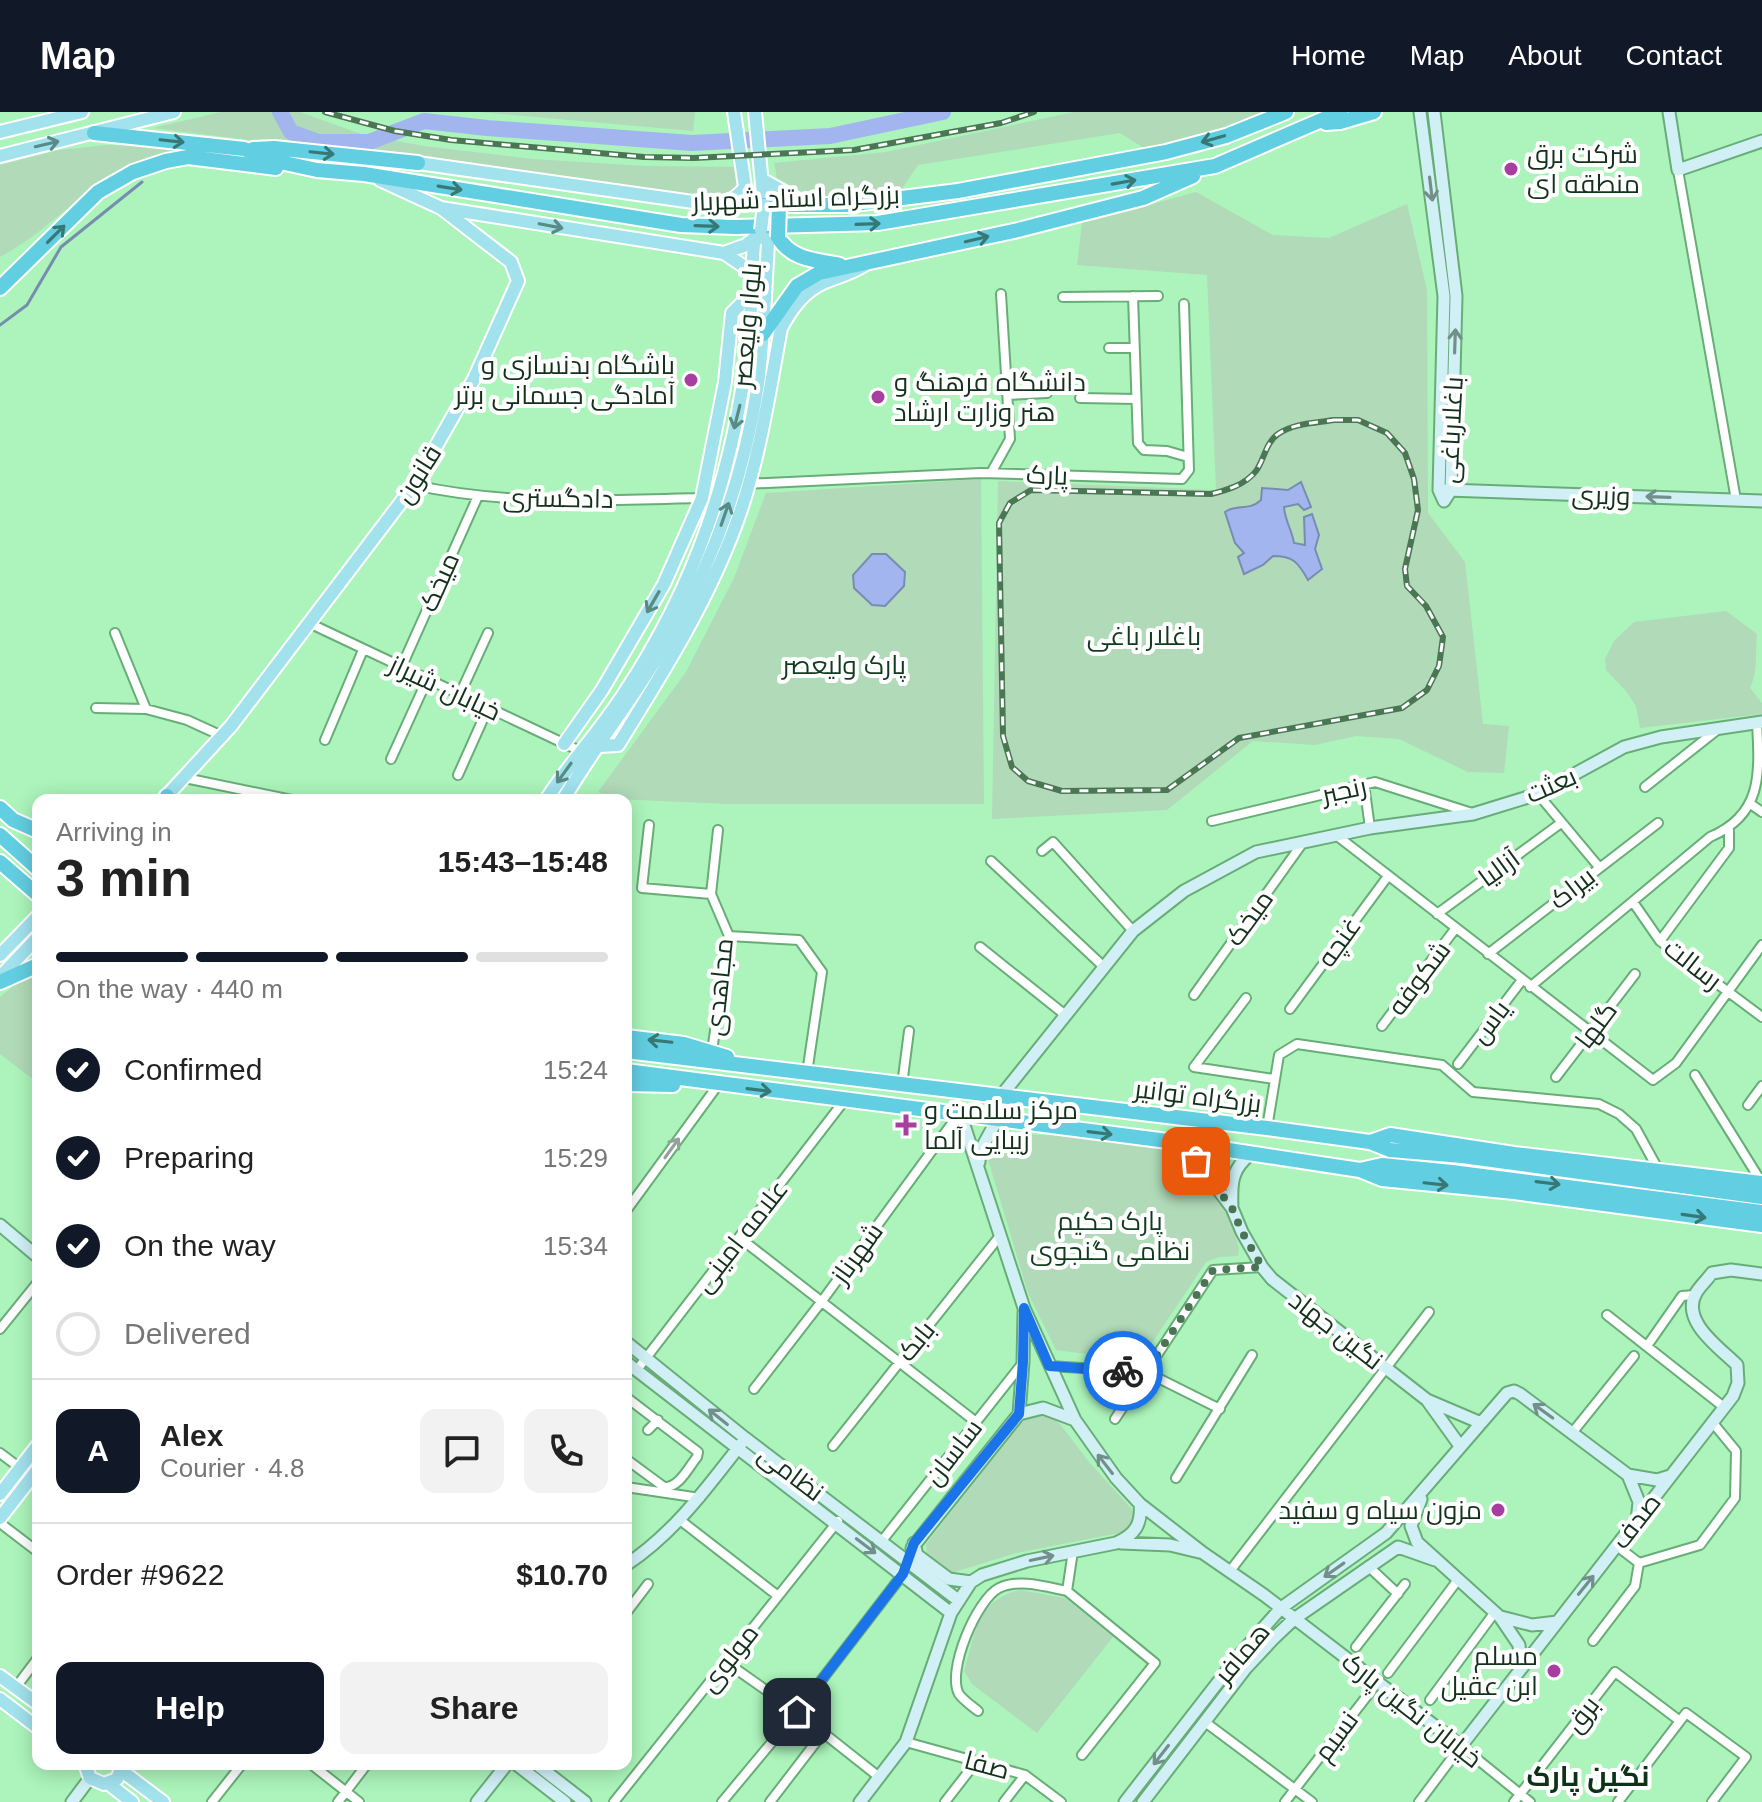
<!DOCTYPE html>
<meta charset="utf-8">
<style>
body{margin:0;font-family:Helvetica,Cairo,sans-serif;background:#f2f2f2;color:#222;height:100vh;display:flex;flex-direction:column;font-size:30px;white-space:nowrap}
*{box-sizing:border-box;margin:0}
p{font-size:26px;color:#767676}
.icon{flex:none;width:44px;height:44px;fill:none;stroke:currentColor;stroke-width:2;stroke-linecap:round;stroke-linejoin:round}
.map{position:relative;flex:1;overflow:hidden}
.drawer{position:absolute;left:32px;top:682px;width:600px;height:976px;display:flex;flex-direction:column;background:#fff;border-radius:16px;box-shadow:0 4px 20px #0003}
.drawer>*{flex:none}
.pin{position:absolute;display:grid;place-items:center;width:68px;height:68px;color:#fff;margin:-34px;border-radius:16px;box-shadow:0 4px 12px #0006}
.courier{position:absolute;display:grid;place-items:center;width:80px;height:80px;margin:-40px;border:6px solid #1a73e8;border-radius:50%;background:#fff;color:#222;box-shadow:0 2px 10px #0007}
.summary em{font-style:normal;font-weight:800}
.summary div{display:flex;flex-direction:column-reverse}
.summary{display:flex;align-items:center;justify-content:space-between;height:136px;padding:0 24px}
h1{font-size:52px;font-weight:800;line-height:60px}
.bar{display:grid;grid-template-columns:repeat(4,1fr);gap:12px 8px;align-content:center;height:96px;padding:0 24px}
.bar i{height:10px;border-radius:6px;background:#e0e0e0}
.bar .selected{background:#111827}
.bar p{grid-column:span 4}
.line{display:flex;align-items:center;gap:20px;padding:0 24px;border-top:2px solid #e0e0e0}
.line div{flex:1}
.round{display:grid;place-items:center;flex:none;width:84px;height:84px;border-radius:16px;background:#f2f2f2}
ol{padding:0 24px;list-style:none}
li{display:flex;align-items:center;gap:24px;height:88px}
li p{margin-inline-start:auto}
li .icon{padding:8px;border-radius:50%;background:#111827;color:#fff;stroke-width:4}
li:last-child{color:#767676}
li i{width:44px;height:44px;border:4px solid #e0e0e0;border-radius:50%}
.cta{display:flex;gap:16px;margin-top:auto;padding:16px 24px}
.cta a{flex:1;height:92px;border-radius:16px;background:#111827;color:#fff;font-size:32px;font-weight:800;line-height:92px;text-align:center}
.cta a+a{background:#f2f2f2;color:#222}
header{display:flex;align-items:center;gap:48px;box-sizing:border-box;height:112px;padding:0 40px;background:#111827;color:#fff}
header strong{font-size:38px}
nav{display:flex;gap:44px;margin-inline-start:auto;font-size:28px}
.map>svg:first-child{display:block}
.green{fill:#b0dab8}
.water{fill:#a2b5ef;stroke:#778db0;stroke-width:2}
.lines{fill:none;stroke-linecap:round;stroke-linejoin:round}
.stream{stroke:#778db0;stroke-width:3}
.river{stroke:#a2b5ef;stroke-width:16}
.street-casing{stroke:#68ad78;stroke-width:12}
.secondary-casing{stroke:#68ad78;stroke-width:15}
.primary-casing{stroke:#fff;stroke-width:16}
.highway-casing{stroke:#fff;stroke-width:18}
.street{stroke:#fff;stroke-width:8}
.secondary{stroke:#d0f0f6;stroke-width:11}
.primary{stroke:#a1e2ed;stroke-width:12}
.highway{stroke:#62cee1;stroke-width:14}
.rail-casing{stroke:#4a7654;stroke-width:6}
.rail{stroke:#fff;stroke-width:3;stroke-dasharray:9;stroke-linecap:butt}
.primary-bridge-casing{stroke:#fff;stroke-width:16;stroke-linecap:butt}
.highway-bridge-casing{stroke:#fff;stroke-width:18;stroke-linecap:butt}
.primary-bridge{stroke:#a1e2ed;stroke-width:12}
.highway-bridge{stroke:#62cee1;stroke-width:14}
.oneway{stroke:#377875}
.oneway2{stroke:#5a8a84}
.oneway3{stroke:#729089}
.oneway4{stroke:#95a299}
.done{stroke:#497554;stroke-width:8;stroke-dasharray:0 14.4}
.route{stroke:#1a73e8;stroke-width:10}
.poi-dot{fill:#a73ea0;stroke:#fff;stroke-width:3}
.labels{text-anchor:middle;dominant-baseline:central;stroke-width:8;stroke-linejoin:round;paint-order:stroke}
.poi-label{font-size:26px;fill:#14311c;stroke:#fff;text-anchor:start}
.street-label{font-size:26px;fill:#14311c;stroke:#fff}
.park-label{font-size:26px;fill:#113b1e;stroke:#fff}
.neighbourhood-label{font-size:28px;font-weight:bold;fill:#0d3218;stroke:#fff}
</style>
<header>
<strong>Map</strong>
<nav><a>Home</a><a>Map</a><a>About</a><a>Contact</a></nav>
</header>
<div class="map">
<svg width="1762" height="1690" viewBox="0 0 1762 1690">
<rect width="100%" height="100%" fill="#acf4bb"/>
<path class="green" d="M221,0h79l61,22 62,12 110,13 112,7 97,1v17l-16,14h-17l-556,-70z
M479,0h216l-2,19z
M1074,0h199l-43,17 -83,21 -27,-17 -202,32 -19,28 -83,6 -39,-21 -3,-15 112,-11z
M107,33l64,2v5c-26,10 -51,19 -74,34 -33,23 -61,52 -97,71v-92l59,-15z
M1196,80l77,43 56,3 78,-34 20,86 1,223 37,49 18,162 26,2 -5,47 -36,-1 -69,-33 -43,-3 -41,9 -62,-4 -86,69 -175,9 6,-338 218,9 -9,-215 -130,-10 5,-42z
M981,367l3,325h-256l-113,-5 -17,-7 88,-120 48,-94 32,-85z
M1726,499l31,23c-2,19 1,37 -7,54l12,15v11l-122,14 -4,-22 -10,-15 -20,-21 -1,-11 9,-18 20,-19z
M38,860v111l-38,-29v-57l27,-22z
M1008,1021l71,4 103,14 42,46 15,51 -1,8 -19,1 -13,5 -66,99 -84,-11 -28,-57 -41,-137 5,-17z
M1037,1302l14,3 9,7 29,38 42,46 3,10 -4,10 -11,5 -103,20 -65,20 -24,-20 -1,-9 98,-126z
M1020,1478l45,8 48,39 -76,96 -65,-49 -8,-13c12,-39 11,-70 56,-81z"/>
<path class="water" d="M1301,370l10,25 -7,3 -6,-6 -14,3c1,14 8,23 10,36l11,2 -1,-28 8,-3 7,21 -4,14 7,20 -14,11c-10,-18 -15,-24 -35,-24l-10,9 -19,9 -6,-17 6,-4 -9,-10 -10,-31c12,-9 23,0 36,-12l1,-12 26,2z
M872,442h14l19,18 -1,14 -19,20 -13,-1 -18,-17 -1,-13z"/>
<g class="lines">
<path class="stream" d="M0,213l27,-20 34,-58 81,-65"/>
<path class="river" d="M280,0l11,20 27,10h51l55,-21 63,7 205,15 138,-7 113,-24"/>
<g class="street-casing">
<path id="street" d="M1678,58l58,330
M1133,184l5,147 6,7 23,1 21,6
M1063,185l95,-1
M1109,236h25
M1008,283l39,-2
M1080,286l56,1
M991,361l19,-34 -9,-145
M745,372l236,-11 201,6 7,-9 -5,-166
M414,373c95,21 192,15 288,13
M311,512l269,127
M401,556l77,-172
M460,582l28,-61
M96,596l50,1 -31,-76
M146,597l41,11 35,16
M325,628l38,-90
M391,647l36,-79
M458,663l30,-67
M185,666l107,22
M1364,672l6,44
M1645,675l72,-57
M1538,682l61,73
M1752,693l10,7
M1212,709l163,-39 97,31
M649,713l-7,63 69,6
M1336,723l317,245 23,-17 86,-118
M1042,739l11,-9 80,89
M991,749l113,106
M1633,790l27,39 102,76
M1437,802l124,-91
M729,824l70,4 23,32 -15,101
M1660,829l69,-93v-18
M980,835l84,67
M1488,842l170,-131
M1530,875l180,-150c52,-22 50,-62 47,-114
M1194,883l110,-154
M1246,886l-52,69 80,12
M1290,897l98,-133
M1382,914l73,-97
M712,939l17,-115 -18,-42 7,-64
M1458,952l64,-84
M1695,963l67,108
M1556,965l79,-103
M902,973l7,-54
M1748,993l14,-19
M1267,1016l12,-73 18,-11 145,21 31,27 126,12 20,10 17,15 23,42
M626,1099l92,-126
M740,1126l236,184
M1607,1203l118,93
M0,1217l38,-47
M1647,1234l35,-50 12,-1
M1049,1254l97,6 74,37
M636,1259l208,-270
M754,1277l68,-88 136,-186
M626,1285l72,55 -1,5c-9,11 -18,31 -33,30l-38,-28
M1115,1307l98,-149 49,-3
M648,1318l10,-10
M1572,1321l62,-77
M833,1334l166,-209
M0,1341l20,15
M1176,1366l76,-123
M626,1375l74,11
M680,1408l98,76
M0,1411l38,29
M881,1430l141,-178
M1639,1451l61,-18 35,-47 1,-47 -23,-28
M1368,1454l30,28
M1230,1459l199,-259
M1067,1479l88,72 -73,92
M626,1501l22,-29
M1593,1529l42,-55 4,-23 -22,-17
M1356,1535l49,-63
M726,1550l71,50 82,65
M1388,1561l69,-92
M16,1575l22,-29
M1430,1588l65,-88
M978,1599c-6,-5 -15,-11 -19,-17 -13,-23 18,-95 40,-106 20,-10 48,-1 68,3l6,-40
M1205,1610l107,80
M906,1630l119,33 36,27
M311,1652l48,38
M212,1690l30,-38
M338,1690l29,-38
M614,1690l224,-281
M722,1690l75,-90 106,-138
M770,1690l53,-69
M945,1690l31,-40
M1004,1690l21,-27
M1285,1690l92,-119
M1419,1690l42,-56 69,56
M1514,1690l101,-130 65,49 6,-8 60,44 -34,45
M1618,1690l62,-81"/>
</g>
<g class="secondary-casing">
<path id="secondary" d="M1420,0l24,184 -5,194 5,11
M1434,0l22,184 -5,194 -7,11
M1669,0l9,58 84,-29
M1447,378l315,11
M1001,984l132,-165 51,-40 72,-39 114,-24 103,-14 65,-20 86,-47 37,-10 101,-15
M961,1004l63,192 51,112 41,58 24,26 63,49 61,42 197,151 272,-350 5,-13 -1,-18c-17,-17 -57,-44 -41,-72 4,-7 11,-13 16,-20l19,-3 31,4
M1183,1031l49,65 10,24 20,35 10,12 155,121 54,23
M979,1050l1,-11 17,-31
M1232,1096c-1,-25 -1,-39 20,-55
M0,1113l38,32
M626,1230l119,96 213,162
M626,1250l325,251
M1427,1288l33,46
M1019,1302l4,-52 1,-49
M1628,1363l11,27 -2,19
M1421,1387l-10,27 6,16 83,75 19,28 2,23
M914,1431l3,12 32,24 22,3 11,-7 45,-14 89,-18c19,-8 26,-19 24,-39
M1121,1431l49,2 29,7
M912,1436l107,-134 24,-6 32,12
M626,1453c48,-32 80,-76 115,-121
M1501,1505l31,8 25,-3
M516,1652l49,38
M536,1652l49,38
M72,1690l18,-24
M477,1690l30,-38
M860,1690l46,-60 45,-129 20,-31
M1125,1690l111,-143 45,-51 105,-75 121,-140 7,-2 6,3 108,81 29,5 13,-4
M1143,1690l103,-134 28,-30 20,-19 104,-72 37,13"/>
</g>
<g class="primary-casing">
<path id="primary" d="M755,0l9,93
M0,20l82,-20
M0,44l174,-44
M418,51l282,40c20,0 33,1 45,-16l-11,-75
M380,68l61,28 283,45 28,19
M763,68l42,24
M724,141l22,-8 11,-9
M564,632l38,-54 62,-106 38,-86 23,-116 7,-69 19,-19
M600,634l18,-1c44,-71 89,-142 118,-221 23,-62 33,-131 45,-196 11,-20 23,-37 44,-46 15,-6 28,-9 41,-18
M163,688l68,-74 183,-241 60,-106 44,-98 -7,-19 -70,-54
M546,688c24,-38 55,-70 79,-108 70,-106 108,-218 123,-345 4,-33 3,-68 6,-103l7,-14
M563,688c34,-58 77,-110 110,-169 43,-76 72,-161 85,-247 6,-47 7,-94 10,-141l-7,-13
M0,843l38,-39
M0,865l38,-40
M0,1382l38,-49
M0,1406l38,-49
M0,1564l38,28
M0,1587l38,29
M85,1652l5,14 14,6 13,-5 6,-15
M122,1659l41,31
M109,1672l23,18"/>
</g>
<g class="highway-casing">
<path id="highway" d="M1326,11l14,-1 34,-10
M94,21l150,16 27,11 46,10 47,4 317,51 54,2 143,-4 337,-57 125,-54
M253,37l21,-1 144,15
M764,93h82l112,-14 208,-39 60,-16 60,-24
M778,125c13,23 38,23 62,28
M0,176l98,-96 35,-20 33,-11 22,-4 88,11
M763,222l34,-48 22,-13 199,-43 125,-32 50,-22
M166,688l1,-4
M0,696l13,12 25,11
M0,723l38,34
M0,750l38,33
M0,870l38,-17
M626,925l58,7 43,13
M626,939l641,77 103,14 20,8 72,6 300,41
M626,959l557,72 177,27 22,-5 70,7 310,40
M626,972l47,1
M1370,1030l20,-7 124,19 248,29
M1360,1058l22,9 132,13 248,33"/>
</g>
<use href="#street" class="street"/>
<use href="#secondary" class="secondary"/>
<use href="#primary" class="primary"/>
<use href="#highway" class="highway"/>
<g class="rail-casing">
<path id="rail" d="M325,0l70,19 56,9 193,17 50,1 160,-8 147,-27 33,-11
M1334,308h24l29,13 18,20 9,26 4,31 -13,59 2,17 19,20 17,31 -4,29 -12,24 -25,18 -163,30 -72,52 -105,1 -34,-10 -16,-14 -9,-31 -4,-213 11,-20 21,-13 180,4c16,-4 34,-9 45,-23 8,-11 10,-29 22,-37 16,-11 37,-11 56,-14z"/>
</g>
<use href="#rail" class="rail"/>
<g class="primary-bridge-casing">
<path id="primary-bridge" d="M761,118l3,-25"/>
</g>
<g class="highway-bridge-casing">
<path id="highway-bridge" d="M778,125l1,-32"/>
</g>
<use href="#primary-bridge" class="primary-bridge"/>
<use href="#highway-bridge" class="highway-bridge"/>
</g>
<defs><path id="oneway-shaft" d="M-6 0H5M1.5-3L5.5 0L1.5 3" fill="none" stroke-width="1.6" stroke-linecap="round" stroke-linejoin="round" transform="scale(2)"/></defs>
<g class="oneway">
<use href="#oneway-shaft" transform="translate(1213 27) rotate(164)"/>
<use href="#oneway-shaft" transform="translate(172 29) rotate(6)"/>
<use href="#oneway-shaft" transform="translate(322 41) rotate(6)"/>
<use href="#oneway-shaft" transform="translate(1124 70) rotate(-10)"/>
<use href="#oneway-shaft" transform="translate(450 76) rotate(9)"/>
<use href="#oneway-shaft" transform="translate(868 112) rotate(-2)"/>
<use href="#oneway-shaft" transform="translate(707 114) rotate(2)"/>
<use href="#oneway-shaft" transform="translate(56 122) rotate(-45)"/>
<use href="#oneway-shaft" transform="translate(977 127) rotate(-13)"/>
<use href="#oneway-shaft" transform="translate(660 929) rotate(-174)"/>
<use href="#oneway-shaft" transform="translate(759 978) rotate(7)"/>
<use href="#oneway-shaft" transform="translate(1100 1021) rotate(7)"/>
<use href="#oneway-shaft" transform="translate(1548 1071) rotate(7)"/>
<use href="#oneway-shaft" transform="translate(1436 1072) rotate(6)"/>
<use href="#oneway-shaft" transform="translate(1694 1104) rotate(8)"/>
</g>
<g class="oneway2">
<use href="#oneway-shaft" transform="translate(47 32) rotate(-13)"/>
<use href="#oneway-shaft" transform="translate(551 114) rotate(11)"/>
<use href="#oneway-shaft" transform="translate(737 305) rotate(104)"/>
<use href="#oneway-shaft" transform="translate(725 402) rotate(-71)"/>
<use href="#oneway-shaft" transform="translate(653 490) rotate(120)"/>
<use href="#oneway-shaft" transform="translate(564 661) rotate(126)"/>
</g>
<g class="oneway3">
<use href="#oneway-shaft" transform="translate(1431 77) rotate(83)"/>
<use href="#oneway-shaft" transform="translate(1455 229) rotate(-88)"/>
<use href="#oneway-shaft" transform="translate(1658 385) rotate(-178)"/>
<use href="#oneway-shaft" transform="translate(1543 1299) rotate(-144)"/>
<use href="#oneway-shaft" transform="translate(718 1305) rotate(-141)"/>
<use href="#oneway-shaft" transform="translate(1105 1352) rotate(-128)"/>
<use href="#oneway-shaft" transform="translate(866 1434) rotate(37)"/>
<use href="#oneway-shaft" transform="translate(1042 1446) rotate(-12)"/>
<use href="#oneway-shaft" transform="translate(1334 1458) rotate(145)"/>
<use href="#oneway-shaft" transform="translate(1586 1473) rotate(-51)"/>
<use href="#oneway-shaft" transform="translate(1161 1643) rotate(128)"/>
</g>
<use class="oneway4" href="#oneway-shaft" transform="translate(672 1036) rotate(-54)"/>
<g class="lines">
<path class="done" d="M1123,1259l23,1 67,-102 49,-3 -20,-35 -10,-24 -36,-47"/>
<path class="route" d="M797,1600l106,-138 11,-31 105,-129 4,-52 1,-54 25,58 74,5"/>
</g>
<g class="poi-dot">
<circle cx="1511" cy="57" r="8"/>
<circle cx="691" cy="268" r="8"/>
<circle cx="878" cy="285" r="8"/>
<path d="M902 1001h8v8h8v8h-8v8h-8v-8h-8v-8h8z"/>
<circle cx="1498" cy="1398" r="8"/>
<circle cx="1554" cy="1559" r="8"/>
</g>
<g class="labels">
<g class="poi-label">
<text x="1527" y="42">شرکت برق<tspan x="1527" dy="30">منطقه ای</tspan></text>
<text x="675" y="253" text-anchor="end">باشگاه بدنسازی و<tspan x="675" dy="30">آمادگی جسمانی برتر</tspan></text>
<text x="894" y="270">دانشگاه فرهنگ و<tspan x="894" dy="30">هنر وزارت ارشاد</tspan></text>
<text x="924" y="998">مرکز سلامت و<tspan x="924" dy="30">زیبایی آلما</tspan></text>
<text x="1482" y="1398" text-anchor="end">مزون سیاه و سفید</text>
<text x="1538" y="1544" text-anchor="end">مسلم<tspan x="1538" dy="30">ابن عقیل</tspan></text>
</g>
<g class="street-label">
<text transform="translate(796 86) rotate(-2)">بزرگراه استاد شهریار</text>
<text transform="translate(747 213) rotate(-85)">بلوار ولیعصر</text>
<text transform="translate(1451 318) rotate(-87)">باغلارباغی</text>
<text transform="translate(418 362) rotate(-58)">قانون</text>
<text transform="translate(1047 363) rotate(2)">پارک</text>
<text transform="translate(1601 383) rotate(2)">وزیری</text>
<text transform="translate(558 386) rotate(1)">دادگستری</text>
<text transform="translate(439 470) rotate(-66)">میخک</text>
<text transform="translate(445 576) rotate(25)">خیابان شیراز</text>
<text transform="translate(1551 673) rotate(-24)">بعثت</text>
<text transform="translate(1344 678) rotate(-12)">رنجبر</text>
<text transform="translate(1499 756) rotate(-36)">آزالیا</text>
<text transform="translate(1572 776) rotate(-38)">بیراک</text>
<text transform="translate(1249 806) rotate(-54)">میخک</text>
<text transform="translate(1339 830) rotate(-54)">غنچه</text>
<text transform="translate(1693 852) rotate(38)">رسالت</text>
<text transform="translate(1419 866) rotate(-53)">شکوفه</text>
<text transform="translate(719 875) rotate(-84)">مجاهدی</text>
<text transform="translate(1490 910) rotate(-53)">یاس</text>
<text transform="translate(1596 913) rotate(-53)">گلها</text>
<text transform="translate(1198 984) rotate(7)">بزرگراه توانیر</text>
<text transform="translate(741 1124) rotate(-52)">علامه امینی</text>
<text transform="translate(857 1141) rotate(-54)">شهرناز</text>
<text transform="translate(1336 1218) rotate(38)">نگین جهاد</text>
<text transform="translate(916 1229) rotate(-51)">بابک</text>
<text transform="translate(953 1340) rotate(-52)">ساسان</text>
<text transform="translate(791 1361) rotate(37)">نظامی</text>
<text transform="translate(1636 1409) rotate(-52)">صدف</text>
<text transform="translate(1242 1541) rotate(-50)">همافر</text>
<text transform="translate(729 1546) rotate(-52)">مولوی</text>
<text transform="translate(1412 1598) rotate(38)">خیابان نگین پارک</text>
<text transform="translate(1582 1602) rotate(-52)">برق</text>
<text transform="translate(1336 1624) rotate(-53)">نسیم</text>
<text transform="translate(987 1653) rotate(15)">صفا</text>
</g>
<g class="park-label">
<text x="1144" y="524">باغلار باغی</text>
<text x="844" y="553">پارک ولیعصر</text>
<text x="1110" y="1109">پارک حکیم<tspan x="1110" dy="30">نظامی گنجوی</tspan></text>
</g>
<g class="neighbourhood-label">
<text x="1588" y="1664">نگین پارک</text>
</g>
</g>
</svg>
<div class="pin" style="left:1196px;top:1049px;background:#ea580c"><svg class="icon" aria-label="bag" viewBox="0 0 24 24"><path d="M5 8h14l-1 12H6zM9 8a3 3 0 0 1 6 0"/></svg></div>
<div class="pin" style="left:797px;top:1600px;background:#1f2937"><svg class="icon" aria-label="home" viewBox="0 0 24 24"><path d="M3 11l9-7 9 7M6 9v11h12V9"/></svg></div>
<div class="courier" style="left:1123px;top:1259px"><svg class="icon" aria-label="bike" viewBox="0 0 24 24"><circle cx="6" cy="16" r="4"/><circle cx="18" cy="16" r="4"/><path d="M6 16l4-8h5l3 8M10 8l3 8H6M13 5h3"/></svg></div>
<section class="drawer">
<div class="summary"><div><h1>3 min</h1><p>Arriving in</p></div><em>15:43–15:48</em></div>
<div class="bar"><i class="selected"></i><i class="selected"></i><i class="selected"></i><i></i><p>On the way · 440 m</p></div>
<ol>
<li><svg class="icon" aria-label="check" viewBox="0 0 24 24"><path d="M5 12l5 5 9-10"/></svg>Confirmed<p>15:24</p></li>
<li><svg class="icon" aria-label="check" viewBox="0 0 24 24"><path d="M5 12l5 5 9-10"/></svg>Preparing<p>15:29</p></li>
<li><svg class="icon" aria-label="check" viewBox="0 0 24 24"><path d="M5 12l5 5 9-10"/></svg>On the way<p>15:34</p></li>
<li><i></i>Delivered</li>
</ol>
<div class="line" style="height:144px"><b class="round" style="background:#111827;color:#fff">A</b><div><b>Alex</b><p>Courier · 4.8</p></div><a class="round"><svg class="icon" aria-label="chat" viewBox="0 0 24 24"><path d="M4 5h16v11H9l-5 4z"/></svg></a><a class="round"><svg class="icon" aria-label="phone" viewBox="0 0 24 24"><path d="M5 4h4l2 5-3 2q2 4 5 5l2-3 5 2v4C11 20 4 13 5 4z"/></svg></a></div>
<div class="line" style="height:104px"><div>Order #9622</div><b>$10.70</b></div>
<div class="cta"><a>Help</a><a>Share</a></div>
</section>
</div>
